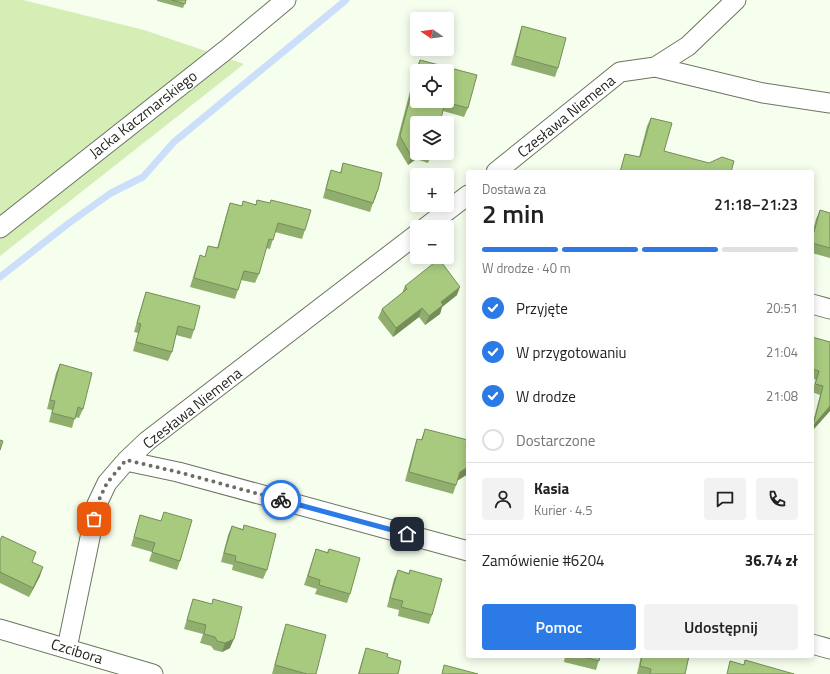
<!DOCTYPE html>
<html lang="pl">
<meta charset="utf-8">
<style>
body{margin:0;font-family:"Titillium Web",sans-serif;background:#f2f2f2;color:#222;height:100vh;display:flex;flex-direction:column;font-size:15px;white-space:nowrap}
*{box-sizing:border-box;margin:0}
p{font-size:13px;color:#767676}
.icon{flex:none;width:22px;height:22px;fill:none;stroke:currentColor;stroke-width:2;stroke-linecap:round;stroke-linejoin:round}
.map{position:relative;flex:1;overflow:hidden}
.side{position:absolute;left:466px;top:170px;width:348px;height:488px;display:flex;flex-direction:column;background:#fff;border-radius:4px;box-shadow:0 2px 10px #0003}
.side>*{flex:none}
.needle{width:26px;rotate:283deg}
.buttons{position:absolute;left:410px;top:12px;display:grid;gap:8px}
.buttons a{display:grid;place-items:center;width:44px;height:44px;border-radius:4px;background:#fff;box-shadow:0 2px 10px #0003;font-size:20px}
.pin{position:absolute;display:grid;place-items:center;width:34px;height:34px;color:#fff;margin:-17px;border-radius:8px;box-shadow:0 2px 6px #0006}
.courier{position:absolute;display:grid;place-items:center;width:40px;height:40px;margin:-20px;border:3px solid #2b7ae6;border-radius:50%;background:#fff;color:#222;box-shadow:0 1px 5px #0007}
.head em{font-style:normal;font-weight:600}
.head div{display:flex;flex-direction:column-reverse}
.head{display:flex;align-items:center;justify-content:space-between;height:68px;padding:0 16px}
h1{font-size:26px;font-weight:600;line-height:30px}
.bar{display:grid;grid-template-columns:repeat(4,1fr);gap:6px 4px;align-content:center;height:48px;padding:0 16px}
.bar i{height:5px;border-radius:3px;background:#e0e0e0}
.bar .on{background:#2b7ae6}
.bar p{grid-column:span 4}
.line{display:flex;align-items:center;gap:10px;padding:0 16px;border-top:1px solid #e0e0e0}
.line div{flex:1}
.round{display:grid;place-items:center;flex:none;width:42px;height:42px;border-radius:4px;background:#f2f2f2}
ol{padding:0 16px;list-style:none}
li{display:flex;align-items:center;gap:12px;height:44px}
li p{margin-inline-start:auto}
li .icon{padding:4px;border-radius:50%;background:#2b7ae6;color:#fff;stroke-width:4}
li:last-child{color:#767676}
li i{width:22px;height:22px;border:2px solid #e0e0e0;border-radius:50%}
.primary-button{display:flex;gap:8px;margin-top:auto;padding:8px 16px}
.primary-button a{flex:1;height:46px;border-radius:4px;background:#2b7ae6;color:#fff;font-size:16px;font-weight:600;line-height:46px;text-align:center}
.primary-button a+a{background:#f2f2f2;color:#222}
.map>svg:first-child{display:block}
.green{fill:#d4eeb6}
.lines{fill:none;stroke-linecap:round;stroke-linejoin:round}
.stream{stroke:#ccdffa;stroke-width:7}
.street-casing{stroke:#6c7563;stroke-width:21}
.street{stroke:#fff;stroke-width:19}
.wall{fill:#90ae6d}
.shaded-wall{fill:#768d59}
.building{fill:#a8ca7f;stroke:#768d59;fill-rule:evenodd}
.done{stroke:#6a6f64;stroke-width:4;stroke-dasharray:0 7.2}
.route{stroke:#2b7ae6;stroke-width:5}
.labels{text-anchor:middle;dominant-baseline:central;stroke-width:3;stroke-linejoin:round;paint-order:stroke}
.street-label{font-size:15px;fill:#1e221a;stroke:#fff}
</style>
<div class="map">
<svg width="830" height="674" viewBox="0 0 830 674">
<rect width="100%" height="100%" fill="#f6ffee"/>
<path class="green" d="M0,0h23l121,30 100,34 -244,192z"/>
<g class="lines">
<path class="stream" d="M0,277l69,-54 42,-30 32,-16 31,-35 172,-142"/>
<g class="street-casing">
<path id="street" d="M655,67l108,26 67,10
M496,172l124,-100 35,-5 33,-21 48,-46
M426,227l42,-32
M0,228l227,-179 59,-49
M812,304l18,5
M126,461l52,11 290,79
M0,629l153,45
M812,644l18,5
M67,648l30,-144 10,-21 19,-22 21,-20 270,-207"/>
</g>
<use href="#street" class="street"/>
</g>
<path class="wall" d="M157,0h29l-3,8 -26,-7z
M522,26l36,42 -3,9 -44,-12 8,-30z
M420,60l48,48 -4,9 -21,-6 -26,42h15l-4,10 -12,-4 -8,6 -12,-20 20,-77z
M651,118l13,33 67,21h-111l5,-18 14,3 8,-31z
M343,163l32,36 -1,1 -4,12 -47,-14 5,-19 3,-9 9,3z
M257,200l13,3 1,-3 34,30 -3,9 -27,-7 -5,17 -4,-1 -7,26 -4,9 -14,-3 -6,19 -45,-12 7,-23 3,-9 5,2 3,-11 9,2 10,-36 3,-9 12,3 14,-2z
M820,210l10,3v45l-18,-5v-18l4,-16z
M405,286l52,9 -15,12 -2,7 -15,11 -6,-8 -26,20 -15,-19 4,-9 20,-16z
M146,292l48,38 -3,9 -15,-4 -4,17 -4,9 -35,-10 5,-18 -4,-1 9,-31z
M812,337l18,5v69l-18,20v-5l8,-31 -8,-3 4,-12 -4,-2z
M60,364l23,45 -4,9 -4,-1 -3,11 -23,-6 3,-12 -5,-1 9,-36z
M425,429l31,56 -3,9 -48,-13 9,-33 3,-9 4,1z
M164,512l16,49 -3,9 -28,-9 3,-9 -21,-6 9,-31 21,6z
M244,525l23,45 -4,9 -31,-9 1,-5 -12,-3 7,-27 4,-9 11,3z
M0,540l32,22 8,14 -11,21 -29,-14z
M316,549l11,3 2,-3 21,45 -3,9 -32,-9 2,-5 -13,-4z
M398,570l11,3 1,-3 22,45 -3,9 -31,-8 1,-6 -12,-3 7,-28z
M193,599l37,49 -8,4 -8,-2 -3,-4 -11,-3 3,-9 -19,-5z
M286,624l30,50h-44l11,-41z
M366,648l21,9 11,17h-40l5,-17z
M565,656h35l-4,14 -32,-8z
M641,656h48l-4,18h-48z"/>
<path class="shaded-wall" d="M417,152v1h1l-2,6 -8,6 3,-9z
M378,190l-3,9 -2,1 4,-9z
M460,287l-3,8 -15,12 -2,7 -15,11 4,-9 12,-14z
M422,308l-3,9 -26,20 3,-9z
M830,406v5l-18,20v-3l1,-2z
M468,467v7l-11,7 3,-9z
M43,567l-3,9 -11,21 4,-9z
M234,639l-4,9 -8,4 3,-9z"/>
<path class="building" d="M172,0h14l-1,4z
M522,26l44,12 -8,30 -43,-12z
M420,60l57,15 -9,33 -23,-6 -5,21h-23v29l-6,4 -11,-20zM417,71h30v30h-30z
M651,118l21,5 -8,28 45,12 13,-6 12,4 -3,11h-111l5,-18 15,3z
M343,163l39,10 -4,17 -1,1 -4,12 -47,-14 5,-19 10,3z
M257,200l13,3 1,-3 40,10 -6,20 -27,-7 -5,17 -4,-1 -10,35 -15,-3 -6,19 -44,-12 6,-23 5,2 3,-11 10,2 12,-45 12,3 1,-5 13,4z
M820,210l10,3v35l-18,-5v-4z
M439,259l21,28 -19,15 2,3 -14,11 -7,-8 -26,20 -14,-19 25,-20 -2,-3z
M146,292l54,14 -6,24 -16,-4 -6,26 -36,-10 5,-18 -4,-1z
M812,337l18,5v64l-17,20 10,-40 -8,-2 4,-13 -7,-2z
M60,364l32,9 -9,36 -5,-2 -3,12 -23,-6 3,-12 -5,-1z
M425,429l43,11 -2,7 2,3v17l-8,5 -4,13 -47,-13 8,-33 5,1z
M0,440l3,1 -3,9z
M164,512l28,8 -12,41 -28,-9 3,-9 -21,-6 6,-22 21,6z
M244,525l32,9 -9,36 -32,-9 1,-5 -12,-3 8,-27 11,4z
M2,536l34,16 -4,10 11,5 -10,21 -33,-16v-32z
M316,549l12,4 1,-4 31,9 -10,36 -31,-9 1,-5 -12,-4z
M398,570l11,4 1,-4 32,9 -10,36 -31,-8 2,-6 -13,-3z
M193,599l19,5 1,-5 29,8 -8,32 -9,4 -8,-2 -2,-4 -11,-3 2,-9 -19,-5z
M286,624l40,11 -10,39h-9l-32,-9z
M366,648l22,6 -1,3 14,4 -3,13h-39z
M580,656h20l-1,5z
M642,656h47l-4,18h-35l1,-5 -11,-3z
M745,660l49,14h-67l3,-13 14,4z
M444,665l34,9h-36z"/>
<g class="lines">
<path class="done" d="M94,519l3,-15 10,-21 19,-23 52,12 103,28"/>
<path class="route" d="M281,500l126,34"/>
</g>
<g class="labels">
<g class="street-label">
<text transform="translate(143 114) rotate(-38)">Jacka Kaczmarskiego</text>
<text transform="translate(566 116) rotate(-39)">Czesława Niemena</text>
<text transform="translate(192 408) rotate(-38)">Czesława Niemena</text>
<text transform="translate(77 651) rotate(17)">Czcibora</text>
</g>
</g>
</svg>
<div class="buttons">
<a><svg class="needle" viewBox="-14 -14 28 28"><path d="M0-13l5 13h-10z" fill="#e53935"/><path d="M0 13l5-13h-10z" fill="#767676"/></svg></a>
<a><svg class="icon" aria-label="locate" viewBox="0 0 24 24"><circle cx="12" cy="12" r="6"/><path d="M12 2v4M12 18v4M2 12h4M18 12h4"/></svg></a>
<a><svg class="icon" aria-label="layers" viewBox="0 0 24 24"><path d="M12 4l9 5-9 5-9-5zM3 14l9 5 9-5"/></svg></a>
<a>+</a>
<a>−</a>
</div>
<div class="pin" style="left:94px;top:519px;background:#ea580c"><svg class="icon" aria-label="bag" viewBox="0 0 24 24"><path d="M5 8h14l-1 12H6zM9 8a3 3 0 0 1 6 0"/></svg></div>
<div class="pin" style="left:407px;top:534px;background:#1f2937"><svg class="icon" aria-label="home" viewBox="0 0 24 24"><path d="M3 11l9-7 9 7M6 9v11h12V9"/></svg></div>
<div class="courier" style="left:281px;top:500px"><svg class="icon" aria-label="bike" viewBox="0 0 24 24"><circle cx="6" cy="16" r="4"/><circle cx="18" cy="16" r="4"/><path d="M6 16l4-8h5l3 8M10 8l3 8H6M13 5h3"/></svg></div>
<section class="side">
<div class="head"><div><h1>2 min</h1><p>Dostawa za</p></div><em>21:18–21:23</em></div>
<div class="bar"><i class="on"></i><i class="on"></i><i class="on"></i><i></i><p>W drodze · 40 m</p></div>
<ol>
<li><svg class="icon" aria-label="check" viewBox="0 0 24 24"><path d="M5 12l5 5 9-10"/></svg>Przyjęte<p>20:51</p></li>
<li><svg class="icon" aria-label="check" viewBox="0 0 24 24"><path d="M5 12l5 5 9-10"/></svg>W przygotowaniu<p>21:04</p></li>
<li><svg class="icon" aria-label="check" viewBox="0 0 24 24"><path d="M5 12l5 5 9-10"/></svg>W drodze<p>21:08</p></li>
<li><i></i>Dostarczone</li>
</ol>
<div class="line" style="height:72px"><a class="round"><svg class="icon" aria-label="person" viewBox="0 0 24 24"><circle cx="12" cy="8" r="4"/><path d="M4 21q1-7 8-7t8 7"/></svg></a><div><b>Kasia</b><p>Kurier · 4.5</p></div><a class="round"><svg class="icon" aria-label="chat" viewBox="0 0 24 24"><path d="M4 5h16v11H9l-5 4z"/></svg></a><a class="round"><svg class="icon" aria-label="phone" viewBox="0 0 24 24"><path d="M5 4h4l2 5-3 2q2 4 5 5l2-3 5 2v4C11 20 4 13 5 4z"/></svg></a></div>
<div class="line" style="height:52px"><div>Zamówienie #6204</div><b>36.74 zł</b></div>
<div class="primary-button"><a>Pomoc</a><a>Udostępnij</a></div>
</section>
</div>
